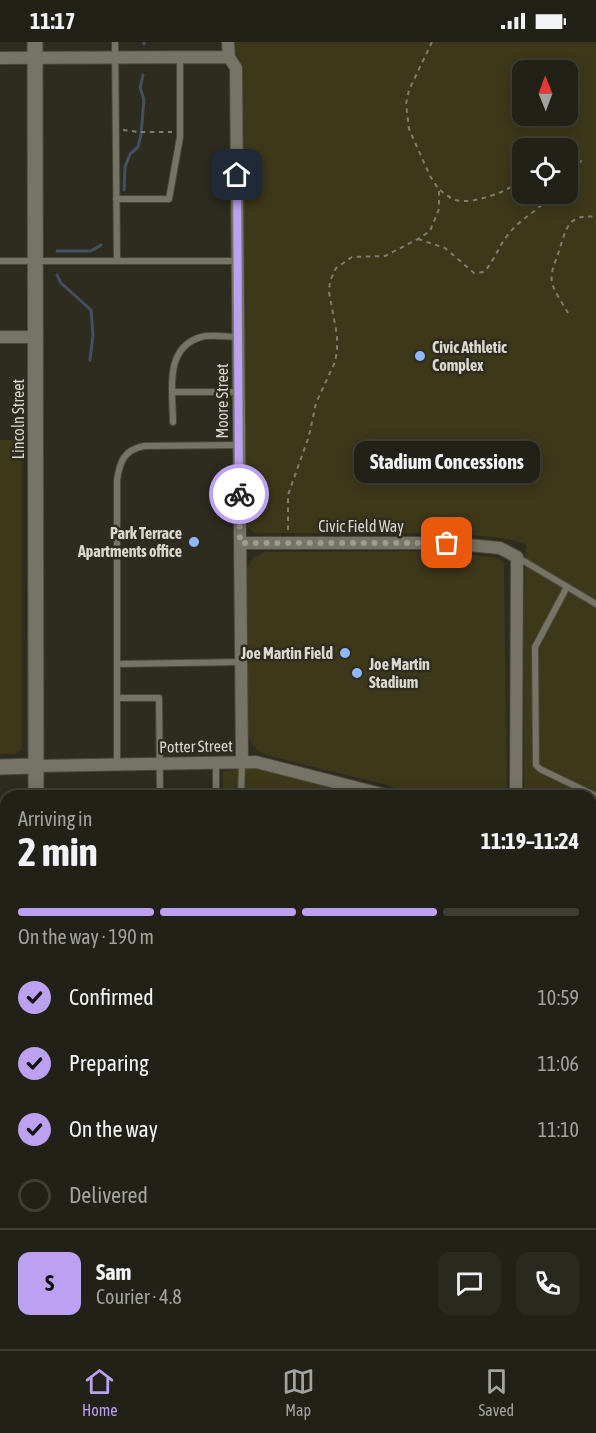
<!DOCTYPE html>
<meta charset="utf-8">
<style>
body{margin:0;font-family:"Asap Condensed",sans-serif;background:#2a2920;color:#f1f3f6;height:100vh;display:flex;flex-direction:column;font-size:22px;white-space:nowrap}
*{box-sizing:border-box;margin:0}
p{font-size:20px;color:#a2a3a1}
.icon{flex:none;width:33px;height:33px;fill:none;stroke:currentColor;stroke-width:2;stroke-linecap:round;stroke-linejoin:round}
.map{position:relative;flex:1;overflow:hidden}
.details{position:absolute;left:0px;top:748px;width:597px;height:560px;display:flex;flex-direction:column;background:#222117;border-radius:18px 18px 0 0;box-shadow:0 3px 15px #0003,0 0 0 2px #3f3e36}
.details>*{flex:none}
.needle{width:39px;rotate:359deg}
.buttons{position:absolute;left:512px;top:18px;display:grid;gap:12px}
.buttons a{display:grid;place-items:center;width:66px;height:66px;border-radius:12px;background:#222117;box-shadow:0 3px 15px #0003,0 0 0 2px #3f3e36;font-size:30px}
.pin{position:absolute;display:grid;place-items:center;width:51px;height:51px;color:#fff;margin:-26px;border-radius:12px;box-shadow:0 3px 9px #0006}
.courier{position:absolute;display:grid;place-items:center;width:60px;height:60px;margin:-30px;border:4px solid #bca0f2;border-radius:50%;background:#fff;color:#222;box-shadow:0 2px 8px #0007}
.bubble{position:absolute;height:42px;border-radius:12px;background:#222117;box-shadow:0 3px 15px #0003,0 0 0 2px #3f3e36;font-size:20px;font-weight:700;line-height:42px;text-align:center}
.summary em{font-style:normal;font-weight:700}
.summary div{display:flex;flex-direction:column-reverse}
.summary{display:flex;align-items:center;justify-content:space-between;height:102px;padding:0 18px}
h1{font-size:39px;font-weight:700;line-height:45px}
.bar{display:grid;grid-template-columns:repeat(4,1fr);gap:9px 6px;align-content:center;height:72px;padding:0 18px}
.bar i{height:8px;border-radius:4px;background:#3f3e36}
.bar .on{background:#bca0f2}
.bar p{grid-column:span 4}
.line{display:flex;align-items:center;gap:15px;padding:0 18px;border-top:2px solid #3f3e36}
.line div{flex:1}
.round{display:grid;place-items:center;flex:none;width:63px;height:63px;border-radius:12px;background:#2a2920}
ol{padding:0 18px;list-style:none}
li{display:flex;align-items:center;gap:18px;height:66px}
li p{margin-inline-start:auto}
li .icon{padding:6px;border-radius:50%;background:#bca0f2;color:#111;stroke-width:4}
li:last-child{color:#a2a3a1}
li i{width:33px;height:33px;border:3px solid #3f3e36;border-radius:50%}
.status{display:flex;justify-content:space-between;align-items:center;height:42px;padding:0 30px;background:#222117;direction:ltr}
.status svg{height:16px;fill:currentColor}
.dock{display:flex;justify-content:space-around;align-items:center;height:84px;border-top:2px solid #3f3e36;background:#222117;font-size:16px;color:#a2a3a1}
.dock a{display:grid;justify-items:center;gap:3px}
.dock .on{color:#bca0f2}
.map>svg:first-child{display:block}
.green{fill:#3d381a;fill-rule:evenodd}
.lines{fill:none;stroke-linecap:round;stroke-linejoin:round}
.stream{stroke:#464f61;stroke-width:3}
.service-casing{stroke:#49473c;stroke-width:8}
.minor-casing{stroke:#49473c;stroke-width:14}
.tertiary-casing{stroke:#49473c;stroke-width:17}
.secondary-casing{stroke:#49473c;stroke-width:19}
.path{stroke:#7f7d72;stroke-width:2;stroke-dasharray:4.5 4.5;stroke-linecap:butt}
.service{stroke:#767464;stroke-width:6}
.minor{stroke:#767464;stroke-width:12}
.tertiary{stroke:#767464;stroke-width:15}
.secondary{stroke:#767464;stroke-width:16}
.done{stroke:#9d9c92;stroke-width:6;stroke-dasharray:0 10.8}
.route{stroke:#bca0f2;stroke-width:8}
.poi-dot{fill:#93b7fd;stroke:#2e2c1f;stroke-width:2}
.labels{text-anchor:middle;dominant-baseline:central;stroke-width:5;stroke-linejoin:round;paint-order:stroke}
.poi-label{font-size:16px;font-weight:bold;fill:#d9d8d0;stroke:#2e2c1f;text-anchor:start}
.street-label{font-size:16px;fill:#d9d8d0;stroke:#2e2c1f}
</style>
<div class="status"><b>11:17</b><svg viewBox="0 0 49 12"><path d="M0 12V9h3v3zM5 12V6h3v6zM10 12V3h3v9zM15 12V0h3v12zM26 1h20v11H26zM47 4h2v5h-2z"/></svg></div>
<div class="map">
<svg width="596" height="1307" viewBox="0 0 596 1307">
<rect width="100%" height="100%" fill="#2e2c1f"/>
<path class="green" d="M231,0h365v796l-5,1v-43h-67v-203l2,-49 -19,-5 -53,-6h-200l-8,-6 -3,-453 -3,-13zM522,28h45v46h-45zM522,106h45v46h-45z
M0,398h21l1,5v304l-7,5h-15z
M437,509l62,7 5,6 3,232h-88l-32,-11 -118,-29c-11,-4 -19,-11 -21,-23l-1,-165 6,-10 11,-6z
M252,725l114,29h-143v-24z"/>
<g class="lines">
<path class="stream" d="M144,2v-2
M124,148l1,-23 5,-13 8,-7 3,-12 3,-36 -4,-11 3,-13
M57,209h34l10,-6
M57,233l4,8 30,27 2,25 -3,25"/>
<g class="service-casing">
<path id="service" d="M115,0l2,219
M116,157h53l11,-62v-80
M0,219h237
M173,350h65
M173,380c0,-29 -10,-74 28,-85 11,-3 26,0 37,0
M517,515l79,47
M567,545l-32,60 1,118 4,4 56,27
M117,622l124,-2
M117,656h42l1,98
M216,721v33
M117,722v-284c3,-19 7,-30 27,-34l95,-1
M241,754l1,-33
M0,781h6
M591,785h5
M5,844h1
M0,965h6
M0,1096h6
M591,1125h5
M0,1151h2l2,78 -4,18
M591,1273h5
M261,1302v5
M507,1302l1,5
M0,1306h23
M440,1307v-5"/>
</g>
<g class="minor-casing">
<path id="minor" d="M228,0l1,15 7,11 6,695
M0,16l229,-1
M0,295h37
M240,501h207l53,5 17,9 -1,239
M35,724l221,-4 133,34
M361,1302v5
M24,1306l18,1"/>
</g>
<g class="tertiary-casing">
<path id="tertiary" d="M35,0l1,754
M0,725l35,-1
M23,1307l2,-5"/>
</g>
<g class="secondary-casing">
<path id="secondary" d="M591,1038h5
M0,1041h6"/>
</g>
<path class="path" d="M123,88l16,2h33
M567,109l9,2 5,8 -14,14
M440,148c4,3 11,9 16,10 17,5 54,-9 66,-21
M418,197l27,9 29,25 10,-1c10,-11 14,-24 23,-36 12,-17 33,-26 45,-42
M568,271c-5,-9 -13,-20 -16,-30 -2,-12 4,-22 7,-32 7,-22 9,-38 37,-34
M288,488v-35l21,-59 7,-33 19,-41 2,-11v-16l-8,-43 1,-11 6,-13 16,-11 33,-1 33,-17 12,-8 9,-22v-19l-9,-14 -21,-47 -3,-25 3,-14 23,-48"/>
<use href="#service" class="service"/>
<use href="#minor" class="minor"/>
<use href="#tertiary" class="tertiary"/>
<use href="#secondary" class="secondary"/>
</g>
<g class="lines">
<path class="done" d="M239,452l1,49h207"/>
<path class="route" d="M237,133l2,319"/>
</g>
<g class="poi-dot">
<circle cx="420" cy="314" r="6"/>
<circle cx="194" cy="500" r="6"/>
<circle cx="345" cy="611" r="6"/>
<circle cx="357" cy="631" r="6"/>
</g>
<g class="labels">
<g class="poi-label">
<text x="432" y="305">Civic Athletic<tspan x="432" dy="18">Complex</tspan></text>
<text x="182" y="491" text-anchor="end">Park Terrace<tspan x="182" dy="18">Apartments office</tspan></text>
<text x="333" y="611" text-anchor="end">Joe Martin Field</text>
<text x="369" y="622">Joe Martin<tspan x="369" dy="18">Stadium</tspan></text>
</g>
<g class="street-label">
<text transform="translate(222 359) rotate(-90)">Moore Street</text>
<text transform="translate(18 377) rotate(-90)">Lincoln Street</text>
<text x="361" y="484">Civic Field Way</text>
<text transform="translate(196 704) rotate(-1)">Potter Street</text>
</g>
</g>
</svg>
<div class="buttons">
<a><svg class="needle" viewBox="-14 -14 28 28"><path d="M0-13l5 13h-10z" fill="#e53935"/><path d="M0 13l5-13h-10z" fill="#a2a3a1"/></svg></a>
<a><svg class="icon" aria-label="locate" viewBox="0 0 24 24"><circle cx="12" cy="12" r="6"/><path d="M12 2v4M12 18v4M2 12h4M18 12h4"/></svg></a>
</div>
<div class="pin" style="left:447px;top:501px;background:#ea580c"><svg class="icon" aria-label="bag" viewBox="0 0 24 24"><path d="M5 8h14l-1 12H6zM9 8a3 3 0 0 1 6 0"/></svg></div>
<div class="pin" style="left:237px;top:133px;background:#1f2937"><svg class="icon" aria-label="home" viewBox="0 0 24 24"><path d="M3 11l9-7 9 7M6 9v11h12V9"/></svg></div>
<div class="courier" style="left:239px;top:452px"><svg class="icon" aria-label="bike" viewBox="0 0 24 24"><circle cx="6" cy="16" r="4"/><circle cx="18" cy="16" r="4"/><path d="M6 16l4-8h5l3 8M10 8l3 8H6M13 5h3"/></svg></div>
<div class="bubble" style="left:354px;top:399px;width:186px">Stadium Concessions</div>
<section class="details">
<div class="summary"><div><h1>2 min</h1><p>Arriving in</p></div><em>11:19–11:24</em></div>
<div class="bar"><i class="on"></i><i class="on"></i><i class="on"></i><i></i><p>On the way · 190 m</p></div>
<ol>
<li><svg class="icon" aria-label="check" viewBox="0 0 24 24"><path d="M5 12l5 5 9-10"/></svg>Confirmed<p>10:59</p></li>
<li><svg class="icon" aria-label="check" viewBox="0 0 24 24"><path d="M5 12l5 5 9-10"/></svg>Preparing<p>11:06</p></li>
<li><svg class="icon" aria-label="check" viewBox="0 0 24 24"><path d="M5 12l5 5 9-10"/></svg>On the way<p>11:10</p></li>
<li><i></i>Delivered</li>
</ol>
<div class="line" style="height:108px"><b class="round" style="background:#bca0f2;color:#111">S</b><div><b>Sam</b><p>Courier · 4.8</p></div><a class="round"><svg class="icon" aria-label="chat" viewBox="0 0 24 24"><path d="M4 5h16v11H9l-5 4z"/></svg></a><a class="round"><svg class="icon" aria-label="phone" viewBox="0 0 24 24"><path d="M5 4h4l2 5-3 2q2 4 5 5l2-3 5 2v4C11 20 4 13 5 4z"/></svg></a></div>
</section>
</div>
<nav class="dock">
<a class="on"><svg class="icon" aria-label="home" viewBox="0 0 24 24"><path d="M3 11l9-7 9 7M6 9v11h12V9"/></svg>Home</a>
<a><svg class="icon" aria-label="map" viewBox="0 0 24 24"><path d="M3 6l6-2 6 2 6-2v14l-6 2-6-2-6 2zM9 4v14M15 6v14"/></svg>Map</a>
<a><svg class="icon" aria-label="saved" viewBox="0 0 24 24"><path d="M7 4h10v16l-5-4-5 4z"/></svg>Saved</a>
</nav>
